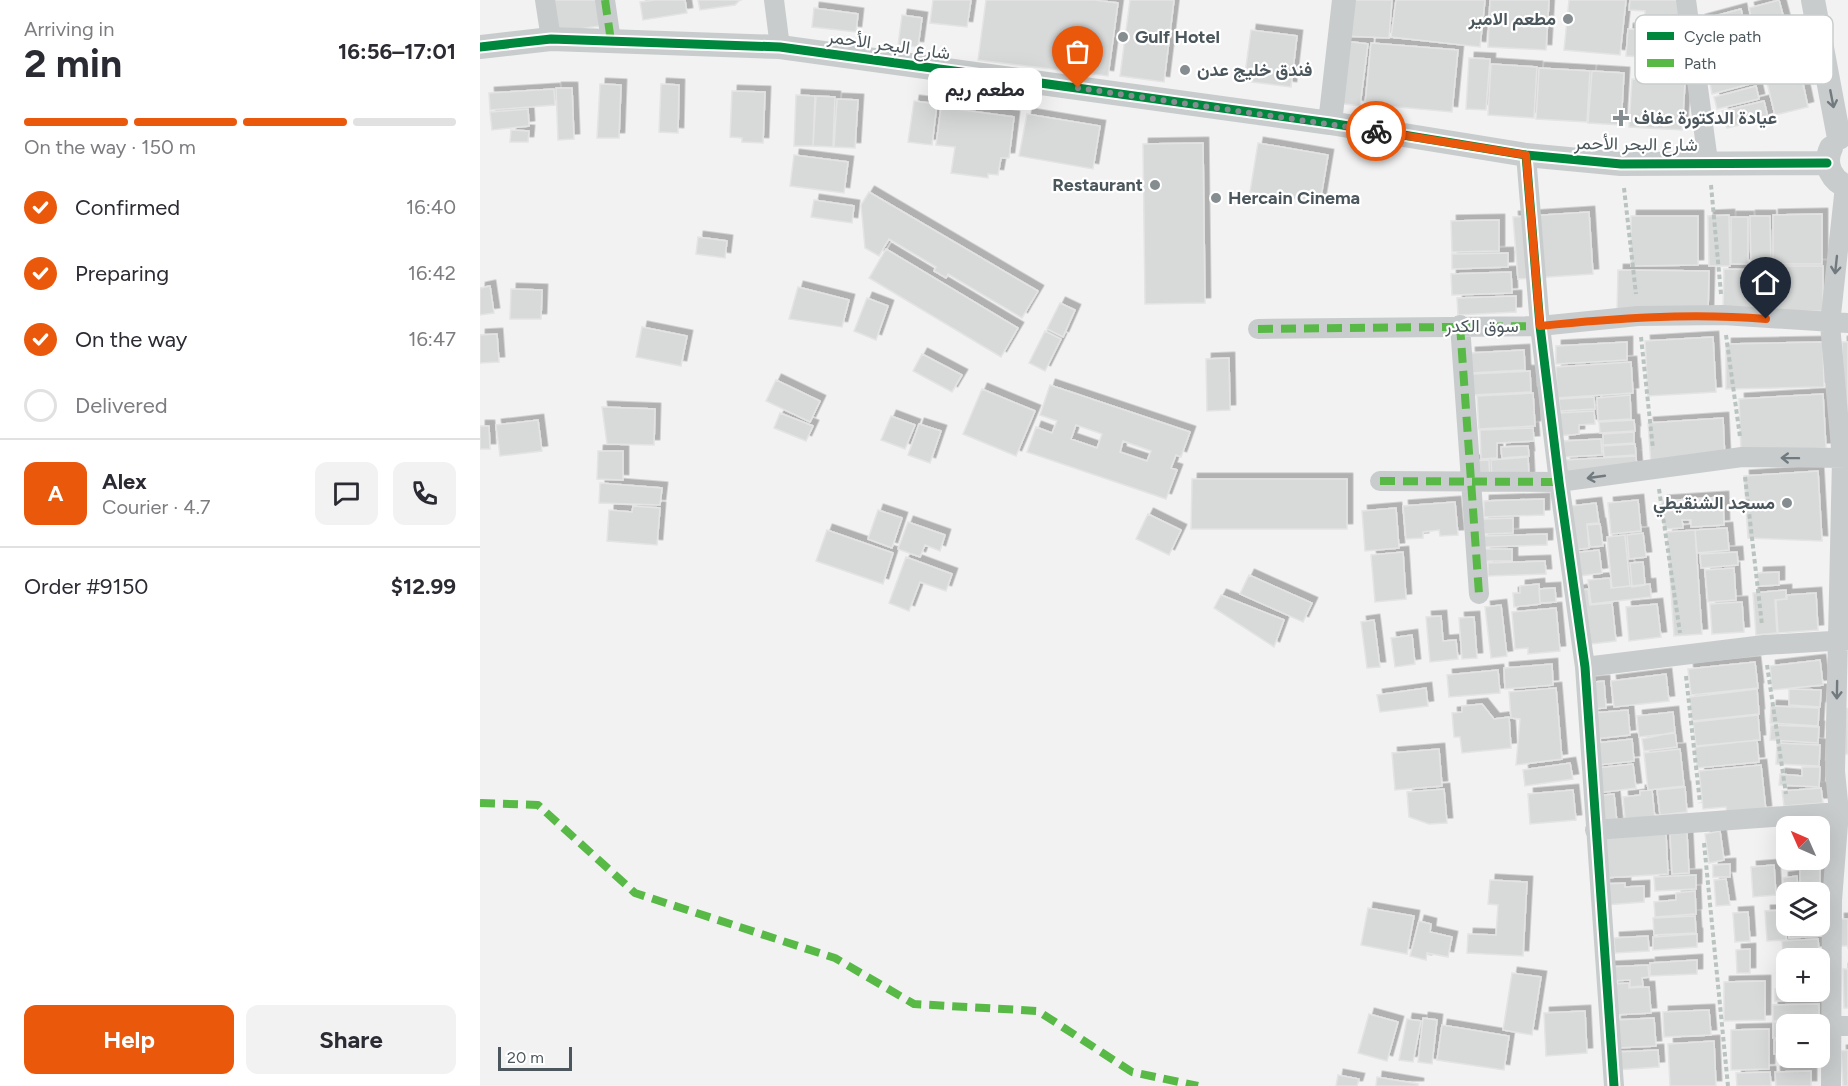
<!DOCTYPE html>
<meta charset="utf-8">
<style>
body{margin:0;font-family:Figtree,Vazirmatn,sans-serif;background:#f2f2f3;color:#2b2b33;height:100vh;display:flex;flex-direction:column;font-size:22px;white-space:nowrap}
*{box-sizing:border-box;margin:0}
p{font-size:20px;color:#7c7c81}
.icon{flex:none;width:33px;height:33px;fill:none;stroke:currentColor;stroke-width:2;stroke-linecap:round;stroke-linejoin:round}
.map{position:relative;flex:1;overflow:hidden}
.drawer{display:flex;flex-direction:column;background:#fff;width:480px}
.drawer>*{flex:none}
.needle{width:39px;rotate:315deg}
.fabs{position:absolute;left:1296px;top:816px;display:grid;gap:12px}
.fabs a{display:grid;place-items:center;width:54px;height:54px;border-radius:12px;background:#fff;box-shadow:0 6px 24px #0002;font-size:30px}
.scale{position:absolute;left:18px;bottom:15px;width:74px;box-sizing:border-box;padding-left:6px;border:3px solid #4b575c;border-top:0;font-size:16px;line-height:21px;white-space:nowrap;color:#4b575c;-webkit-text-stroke:4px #fff;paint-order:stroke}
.pin{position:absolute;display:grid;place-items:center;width:51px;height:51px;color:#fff;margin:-62px -26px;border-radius:50% 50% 50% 0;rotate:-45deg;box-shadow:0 0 6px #0007}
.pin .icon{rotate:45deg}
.courier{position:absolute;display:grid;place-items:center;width:60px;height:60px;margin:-30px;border:4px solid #ea580c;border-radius:50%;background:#fff;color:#222;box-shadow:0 2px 8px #0007}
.bubble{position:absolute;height:42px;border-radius:12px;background:#fff;box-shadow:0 6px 24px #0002;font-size:20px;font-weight:700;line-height:42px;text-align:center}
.summary em{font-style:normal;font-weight:700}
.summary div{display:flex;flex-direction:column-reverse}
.summary{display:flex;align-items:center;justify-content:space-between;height:102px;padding:0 24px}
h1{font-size:39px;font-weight:700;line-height:45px}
.bar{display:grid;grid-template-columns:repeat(4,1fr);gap:9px 6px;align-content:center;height:72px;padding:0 24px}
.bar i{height:8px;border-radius:4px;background:#e1e1e2}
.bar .active{background:#ea580c}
.bar p{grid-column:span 4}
.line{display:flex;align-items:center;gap:15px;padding:0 24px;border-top:2px solid #e1e1e2}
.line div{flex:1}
.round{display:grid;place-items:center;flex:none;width:63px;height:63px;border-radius:12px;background:#f2f2f3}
ol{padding:0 24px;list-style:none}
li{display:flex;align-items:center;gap:18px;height:66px}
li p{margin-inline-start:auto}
li .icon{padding:6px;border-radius:50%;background:#ea580c;color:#fff;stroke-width:4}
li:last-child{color:#7c7c81}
li i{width:33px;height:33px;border:3px solid #e1e1e2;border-radius:50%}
.button{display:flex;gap:12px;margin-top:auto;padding:12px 24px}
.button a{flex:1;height:69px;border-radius:12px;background:#ea580c;color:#fff;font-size:24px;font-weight:700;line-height:69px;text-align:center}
.button a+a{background:#f2f2f3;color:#2b2b33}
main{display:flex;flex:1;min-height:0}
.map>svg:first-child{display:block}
.building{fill:#d8dada;stroke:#e4e4e4;stroke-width:1.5;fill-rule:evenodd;filter:url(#shadow)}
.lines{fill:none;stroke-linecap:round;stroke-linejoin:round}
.path{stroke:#bac4bf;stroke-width:4;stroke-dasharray:4.5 3;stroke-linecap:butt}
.minor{stroke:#c9cccd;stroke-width:20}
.tertiary{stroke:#c9cccd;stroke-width:24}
.quiet{stroke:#58b947;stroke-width:8;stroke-dasharray:15 8;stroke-linecap:butt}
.cycleway-casing{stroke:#fff;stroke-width:13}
.cycleway{stroke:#00873e;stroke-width:9}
.oneway{stroke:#717a7e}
.done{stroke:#858d90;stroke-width:6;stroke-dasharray:0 10.8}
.route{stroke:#ea580c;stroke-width:8}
.poi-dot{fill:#858d90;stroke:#fff;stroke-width:2}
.labels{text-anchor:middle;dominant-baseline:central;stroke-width:4.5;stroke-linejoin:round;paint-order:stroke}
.poi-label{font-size:18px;font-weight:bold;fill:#4b575c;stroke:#fff;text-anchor:start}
.street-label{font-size:18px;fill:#4b575c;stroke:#fff}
.key{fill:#fff;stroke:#c9cdce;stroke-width:1.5}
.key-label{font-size:16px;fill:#4b575c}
</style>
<main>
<section class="drawer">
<div class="summary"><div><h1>2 min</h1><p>Arriving in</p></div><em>16:56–17:01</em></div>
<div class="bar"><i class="active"></i><i class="active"></i><i class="active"></i><i></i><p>On the way · 150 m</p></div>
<ol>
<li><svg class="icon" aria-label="check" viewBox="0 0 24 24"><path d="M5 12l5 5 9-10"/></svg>Confirmed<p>16:40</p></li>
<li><svg class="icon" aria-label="check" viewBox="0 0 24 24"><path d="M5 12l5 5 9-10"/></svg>Preparing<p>16:42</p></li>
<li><svg class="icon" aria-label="check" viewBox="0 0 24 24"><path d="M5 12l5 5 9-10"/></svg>On the way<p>16:47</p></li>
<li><i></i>Delivered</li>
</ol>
<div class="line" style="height:108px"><b class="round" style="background:#ea580c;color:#fff">A</b><div><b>Alex</b><p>Courier · 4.7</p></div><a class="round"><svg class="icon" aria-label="chat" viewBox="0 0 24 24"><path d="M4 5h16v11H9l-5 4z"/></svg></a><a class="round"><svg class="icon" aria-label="phone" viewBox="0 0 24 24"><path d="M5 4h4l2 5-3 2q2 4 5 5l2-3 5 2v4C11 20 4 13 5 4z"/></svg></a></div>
<div class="line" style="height:78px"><div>Order #9150</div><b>$12.99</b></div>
<div class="button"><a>Help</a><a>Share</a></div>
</section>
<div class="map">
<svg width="1368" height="1086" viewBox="0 0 1368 1086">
<defs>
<filter id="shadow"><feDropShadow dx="5.5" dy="-5.5" stdDeviation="0" flood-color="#0004"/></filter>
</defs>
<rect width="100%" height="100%" fill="#f2f2f2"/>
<path class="building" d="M71,0h51l3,25 -49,8z
M175,0h30l2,13 -44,7 -3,-18z
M218,0h42l-5,5 -35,5z
M453,0h38l-4,27 -37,-4z
M506,0h108l24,3 -10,73 -130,-16z
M650,0h44l-10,82 -44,-6z
M866,0h46l-3,38 -46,-2z
M916,0h89l-5,47 -89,-10z
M1010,0h59l-3,50 -58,-3z
M1089,0h57l-6,55 -56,-5z
M1150,0h52l10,60 -66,-4 2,-27 16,1 1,-19 -16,-1z
M1299,0l10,38 -31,8 -9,-38z
M334,8l44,6 -2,18 -44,-5z
M1261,9l4,19 -40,10 -5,-18z
M422,15l20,3 -4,29 -20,-2z
M771,30l46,6 -6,51 -47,-6z
M865,41l23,3 -8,62 -23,-3z
M891,43l87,7 -6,62 -87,-8z
M1266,52l8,31 -42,11 -3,-16 22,-6 -4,-15z
M989,58l21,1 -4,51 -20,-1z
M1011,64l46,3 -3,51 -46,-3z
M1059,68l51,3 -3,51 -51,-3z
M1112,71l32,2 -3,52 -33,-2z
M1321,74l7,33 -33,8 -8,-32z
M1152,79l53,4 -3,47 -53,-3z
M120,84l21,1 -2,53h-22z
M181,84l18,1 -1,48 -19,-1z
M1276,86l3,13 -42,10 -3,-12z
M76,88h16l2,51 -16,1z
M74,89l1,16 -65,5 -1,-17z
M252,91l33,1 -2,51 -21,-1v-4l-12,-1z
M316,95l19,1 -2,50h-19z
M336,96l19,1 -2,50 -20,-1z
M357,99l21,1 -3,48 -21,-1z
M434,101l23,3 -5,41 -24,-3z
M1284,101l4,17 -41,10 -5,-17z
M461,107l73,10 -5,41h-8l-3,17 -10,-1v4l-37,-5 4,-26 -19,-2z
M48,109l1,17 -37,4 -2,-18z
M547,114l73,12 -7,43 -74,-13z
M31,130l18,1 -1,11h-18z
M723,143l2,160 -60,1 -2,-160z
M778,143l70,12 -8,48 -70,-11z
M314,155l54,7 -4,31 -54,-7z
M389,192l169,99 -16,27 -74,-44 -2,4 -12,-7 2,-4 -47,-28 -10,17 -14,-8 -4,-43z
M334,200l40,6 -2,17 -41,-6z
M1109,212l4,62 -75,5 -5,-62z
M1342,214v50h-49v-49z
M1249,215l1,51h-21l-1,-50z
M1151,216h67v49l-67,1z
M1270,216h20l1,49 -20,1z
M1251,217h17v47h-17z
M1019,220v31l-47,1 -1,-31z
M218,237l29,4 -2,17 -29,-4z
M406,249l132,79 -17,29 -132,-79z
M1028,253v14l-56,2v-15z
M1293,266h50v45l-50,1z
M1244,269l48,1 -1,40 -48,-1z
M1138,270l91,1 -1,42 -91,-1z
M1031,272l1,21 -60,2 -1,-21z
M10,286l4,27 -14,2v-27z
M318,287l51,13 -7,27 -53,-8z
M31,289l31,1 -1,29h-31z
M1036,296v16l-58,3 -1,-17z
M387,298l21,8 -12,34 -22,-9z
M580,303l15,7 -12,27 -16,-8z
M162,327l45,9 -6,30 -45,-9z
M565,331l16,8 -16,32 -16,-8z
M17,334l2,28 -19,1v-28z
M1233,337l3,55 -68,4 -3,-55z
M1147,342v18l-71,4v-18z
M1343,342l1,45 -98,2v-45z
M1362,342h6v78h-4z
M1044,350l1,20 -54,3 -1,-20z
M442,354l40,21 -10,17 -39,-21z
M749,358l1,52 -23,1 -1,-52z
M1151,362l2,31 -76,5 -1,-31z
M1050,371l1,21 -58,3 -1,-21z
M296,380l44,21 -10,21 -44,-21z
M570,385l140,47 -9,25 -5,-2 -5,13 6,2 -11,29 -139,-47 9,-25 16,6 5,-12 -17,-6zM596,425l26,9 -5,14 -26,-9zM643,441l28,10 -4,10 -27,-9z
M502,389l53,22 -19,45 -53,-22z
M1053,393l2,33 -56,3 -2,-33z
M1343,394l3,54 -85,5 -2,-54z
M1150,395l1,24 -33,2 -1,-23z
M1114,397l1,12 -35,2 -1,-12z
M122,407l53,2 -1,36 -47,-1z
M1114,411l1,13 -16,1v9l-21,2 -1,-23z
M300,413l33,13 -7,15 -32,-13z
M411,416l24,9 -10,24 -24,-9z
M1243,418l2,42 -74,4 -3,-41z
M58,420l4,31 -42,5 -4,-31z
M1154,420l1,11 -35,2 -1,-11z
M439,424l22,7 -11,32 -22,-8z
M0,426h9l1,23h-10z
M1053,428l1,13 -37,2v15l-16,1 -1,-29z
M1154,432v11l-31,2v-11z
M1121,439l1,16 -37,2 -1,-16z
M1155,444l1,11 -32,2 -1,-11z
M1048,446l1,10 -27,2 -1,-11z
M118,451h25v29l-26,-1z
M1156,456l1,14 -71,4 -1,-14z
M1048,457l1,20 -37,2 -1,-19z
M1009,460l1,19 -18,1 -1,-19z
M1338,471l4,70 -74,-3 -4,-62z
M712,479h155v50h-156z
M120,483l62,5 -2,17 -61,-2z
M1243,497l1,28 -33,2v-7h-9l1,8 -19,1 -2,-28z
M1064,499v16l-60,2v-16z
M1158,500l3,31 -30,3 -3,-31z
M975,502l3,33 -18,1 -1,-6 -16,2v6l-17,1 -3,-33z
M1116,503l3,20 -12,1 2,24 -14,2 -4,-44z
M153,506l27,2 -3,37 -50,-4 2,-31 23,2z
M916,508l3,40 -34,3 -3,-40z
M398,510l24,8 -10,30 -24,-9z
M668,514l33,16 -12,25 -33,-16z
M1033,518v15l-29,1 -1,-15z
M428,522l37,13 -5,16 -15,-6 -5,12 -22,-8z
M1120,524l3,22 -13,1 -3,-22z
M1247,528l2,22 -32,3 -2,-23z
M347,530l66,23 -10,31 -67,-23z
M1215,530l7,104 -28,2 -7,-104z
M1163,533l3,24 -17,2 -2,-24z
M1067,534v11l-63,2 -1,-11z
M1145,535l5,51 -18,2 -5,-51z
M1005,549h27v12h-26z
M1119,550l3,23 -29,4 -2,-24z
M923,552l3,47 -31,3 -4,-47z
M1257,552l1,13 -37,3 -1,-14z
M426,557l46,17 -6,17 -26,-9 -11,29 -20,-8z
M1065,561l1,13 -58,2v-13z
M1163,562l2,23 -13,2 -2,-24z
M1254,568l2,32 -28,2 -3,-32z
M1299,572v13l-21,1v-13z
M769,575l63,28 -9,19 -63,-28z
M1130,578l1,10 39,-4 1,13 -60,7 -3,-24z
M1059,584l1,20 -26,3 -1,-14h7v-7z
M1075,588l1,14 -16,1 -1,-14z
M1108,589l2,16 22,-2 4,38 -33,4 -6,-54z
M1306,590v9l-11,1 2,33 -21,2 -3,-42z
M1336,593l2,37 -40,3 -2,-33 11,-1v-4z
M741,595l63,25 -10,27 -60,-39z
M1262,602l2,30 -32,2 -2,-30z
M1177,604l4,33 -32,4 -3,-34z
M1021,605l6,51 -16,2 -6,-51z
M1076,608l4,43 -32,3v-6l-13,1 -3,-37z
M961,616l2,25 13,-1 2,19 -28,3 -4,-45z
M994,617l3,41 -15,1 -3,-41z
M894,620l6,47 -13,1 -6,-46z
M932,635l3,29 -20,3 -4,-29z
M1340,660l3,25 -51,5 -2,-24z
M1275,662l3,26 -67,7 -3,-26z
M1072,664l1,21 -48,4 -1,-21z
M1018,670l2,23 -51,4 -2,-22z
M1186,674l3,27 -55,6 -3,-26z
M1124,681l2,27 -19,1 -2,-26z
M946,688l2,18 -48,6 -3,-17z
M1076,688l6,71 -46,6 4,-46 -9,-1 -2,-26z
M1277,689l2,25 -67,7 -2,-24z
M1309,689l32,1 -1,17 -31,-2z
M1002,704l12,15 15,-2 2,31 -49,5 -2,-16h-6l-2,-24 10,-1v-6z
M1291,706l48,2 -1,18 -48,-3z
M1366,708l2,1v45h-3z
M1148,710l2,25 -35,4 -2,-26z
M1193,712l2,21 -36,4 -2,-21z
M1278,715l2,25 -64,6 -3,-24z
M1291,725l48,2 -1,16 -48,-3z
M1195,732l2,15 -33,4 -2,-12z
M1152,739l2,22 -36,4 -2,-22z
M1277,740l2,22 -62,6 -2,-21z
M1297,743l43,2 -1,21 -43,-2z
M959,749l3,37 -47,4 -3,-37z
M1200,749l4,37 -36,4 -4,-37z
M1090,763l3,16 -48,7 -2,-16z
M1153,764l3,24 -38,5 -2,-25z
M1281,765l5,46 -39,4 -1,-8 -23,2 -4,-38z
M1322,767h18l-1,20 -40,-2 1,-11 22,2z
M1205,787l2,25 -27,3 -3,-25z
M1341,788l2,15 -39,3 -2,-15z
M964,789l3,34 -18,1 -20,-7 -2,-25z
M1093,790l3,30 -46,4 -2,-30z
M1172,790l3,29 -30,-1 -2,-21 17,-2v-4z
M1134,794l3,29 -21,2 -3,-29z
M1240,831l4,29 -15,3 -4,-29z
M1207,833l2,40 -17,1 -2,-40z
M1186,834l2,40 -65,4 -2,-40z
M1340,844v53v-5h-20v-32h20z
M1250,864v13h-17v-12z
M1294,865l2,30 -23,2 -2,-30z
M1216,875v14l-41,2 -1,-14z
M1317,876l1,16h-12l-2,16 -1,-30z
M1246,879l4,26 -14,1 -2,-26z
M1010,880l37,2 -4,74 -56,-3 1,-19 28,1 2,-30 -10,-1z
M1145,883v4l19,-1v16l-38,3 -1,-21z
M1215,891l1,23 -41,3 -1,-15 22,-2v-7z
M888,908l46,8 -7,38 -46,-9z
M1305,910l1,30 -19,1 -2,-30z
M1268,912l2,29 -15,1 -2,-29z
M1215,916l1,17 -42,2 -1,-17z
M1359,919h9v30v-3h-8z
M939,921l12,3 -1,8 22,5 -4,20 -21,-4 -1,7 -16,-4z
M1340,923l2,13 -33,2 -1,-11 32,-1z
M1217,934v13l-44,3v-13z
M1168,936l1,15 -34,2 -1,-15z
M1338,939l1,12 -36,2 -1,-12z
M1270,949v24h-13l-1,-23z
M1217,960v14l-47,2v-13z
M1168,965l1,12 -7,1 1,8 -13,1v-7l-21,1 -1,-14z
M1298,967h8v13h-8z
M1363,969h5v39h-4z
M1032,973l29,4 -9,58 -29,-5z
M1285,981v39l-41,1v-39z
M1149,983v5l20,-1 2,26 -37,2 -1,-31z
M1295,989l43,3v8l-43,1z
M1339,1004v16l-46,1v-16z
M1229,1010l2,25 -47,2 -1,-25z
M1105,1011l2,42 -41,3 -2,-43z
M889,1014l29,8 -11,39 -29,-8z
M943,1018l14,2 -5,44 -14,-2z
M1174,1018l2,28 -39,2 -1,-28z
M927,1019l14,2 -8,41 -14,-2z
M1335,1021v3h-29v14h-13v-16z
M962,1025l67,11 -5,34 -67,-10z
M1289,1029v40l-38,1v-40z
M1294,1040h12v14h-12z
M1234,1041l2,45h-46l-2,-42z
M1178,1050l1,17 -43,3 -1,-18z
M1368,1050v36h-5l-2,-35z
M1331,1071v15h-35l-1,-14z
M1290,1072l1,14h-34l-1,-13z
M858,1075l21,4 -2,7h-21z
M897,1077l41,7v2h-42z"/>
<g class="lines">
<path class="path" d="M1231,185l10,109
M1144,188l12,106
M1246,335l14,102
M1161,337l12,112
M1265,477l17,148
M1179,489l21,144
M1287,665l19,129
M1206,676l14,127
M1224,843l24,243"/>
<path class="minor" d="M65,0l6,39
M125,0l6,41
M294,0l6,47
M1206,0l22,161
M1046,155l14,171 19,156 26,185 29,419
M980,325l19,269
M778,329l282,-3 98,-10 85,-1 125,8
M900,481l179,1 183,-25 106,1
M1105,667l179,-22 84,-5
M1115,830l244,-18
M1350,1026h18
M1351,1086l1,-186 7,-88 -4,-41 7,-312 -12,-135 15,-138"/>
<path class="tertiary" d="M1333,0l26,138
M0,47l71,-8 229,8 550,76 196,32 95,9 206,-1
M850,123l14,-123
M1351,148c-8,17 1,33 17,39"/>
<path class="quiet" d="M125,0l6,41
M980,325l19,269
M778,329l282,-3
M900,481l179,1
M0,803l58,2 97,88 200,65 79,46 124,7 94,61 66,14"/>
<g class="cycleway-casing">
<path id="cycleway" d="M0,47l71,-8 229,8 550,76 196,32 95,9 206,-1
M1046,155l14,171 19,156 26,185 29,419"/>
</g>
<use href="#cycleway" class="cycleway"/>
</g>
<defs><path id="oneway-shaft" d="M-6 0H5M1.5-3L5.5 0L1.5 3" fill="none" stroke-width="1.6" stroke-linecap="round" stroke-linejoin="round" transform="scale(1.5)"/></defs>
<g class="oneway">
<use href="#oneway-shaft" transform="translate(1352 99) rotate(79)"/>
<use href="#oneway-shaft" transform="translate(1356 265) rotate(96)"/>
<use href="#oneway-shaft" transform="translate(1310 458) rotate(-179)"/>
<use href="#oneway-shaft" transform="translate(1116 477) rotate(172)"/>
<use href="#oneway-shaft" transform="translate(1357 690) rotate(91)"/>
</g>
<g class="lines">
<path class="done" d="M598,88l298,43"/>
<path class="route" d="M896,131l150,24 14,171c76,-8 150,-13 226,-7"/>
</g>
<g class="poi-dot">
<circle cx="1088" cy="19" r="6"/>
<circle cx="643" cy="37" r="6"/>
<circle cx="705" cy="70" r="6"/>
<path d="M1138 109h6v6h6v6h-6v6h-6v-6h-6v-6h6z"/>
<circle cx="675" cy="185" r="6"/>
<circle cx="736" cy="198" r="6"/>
<circle cx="1307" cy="503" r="6"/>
</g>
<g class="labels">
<g class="poi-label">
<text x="1076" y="19" text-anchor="end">مطعم الامير</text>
<text x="655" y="37">Gulf Hotel</text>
<text x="717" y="70">فندق خليج عدن</text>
<text x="1154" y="118">عيادة الدكتورة عفاف</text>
<text x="663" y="185" text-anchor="end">Restaurant</text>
<text x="748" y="198">Hercain Cinema</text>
<text x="1295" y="503" text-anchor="end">مسجد الشنقيطي</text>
</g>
<g class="street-label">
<text transform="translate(409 45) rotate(8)">شارع البحر الأحمر</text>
<text transform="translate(1156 144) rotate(1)">شارع البحر الأحمر</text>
<text x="1002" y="326">سوق الكدر</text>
</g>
</g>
<rect x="1155" y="15" width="198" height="69" rx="9" class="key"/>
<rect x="1167" y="32" width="27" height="8" fill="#00873e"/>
<rect x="1167" y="59" width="27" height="8" fill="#58b947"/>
<g class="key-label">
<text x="1204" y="42">Cycle path</text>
<text x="1204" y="69">Path</text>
</g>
</svg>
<div class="fabs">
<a><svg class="needle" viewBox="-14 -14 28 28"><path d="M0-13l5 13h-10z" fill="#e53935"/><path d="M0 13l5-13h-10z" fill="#7c7c81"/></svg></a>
<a><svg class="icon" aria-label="layers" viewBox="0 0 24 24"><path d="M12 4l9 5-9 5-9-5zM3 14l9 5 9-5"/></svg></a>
<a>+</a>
<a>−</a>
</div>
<div class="scale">20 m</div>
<div class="pin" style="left:598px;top:88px;background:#ea580c"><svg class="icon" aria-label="bag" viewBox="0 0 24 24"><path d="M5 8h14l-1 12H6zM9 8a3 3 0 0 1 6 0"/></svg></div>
<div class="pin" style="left:1286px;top:319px;background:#1f2937"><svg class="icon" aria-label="home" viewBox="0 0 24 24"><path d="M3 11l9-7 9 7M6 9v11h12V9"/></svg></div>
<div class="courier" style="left:896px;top:131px"><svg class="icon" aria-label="bike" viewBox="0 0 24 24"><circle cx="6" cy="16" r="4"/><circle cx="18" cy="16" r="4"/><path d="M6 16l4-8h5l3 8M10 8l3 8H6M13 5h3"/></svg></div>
<div class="bubble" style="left:448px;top:68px;width:114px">مطعم ريم</div>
</div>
</main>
